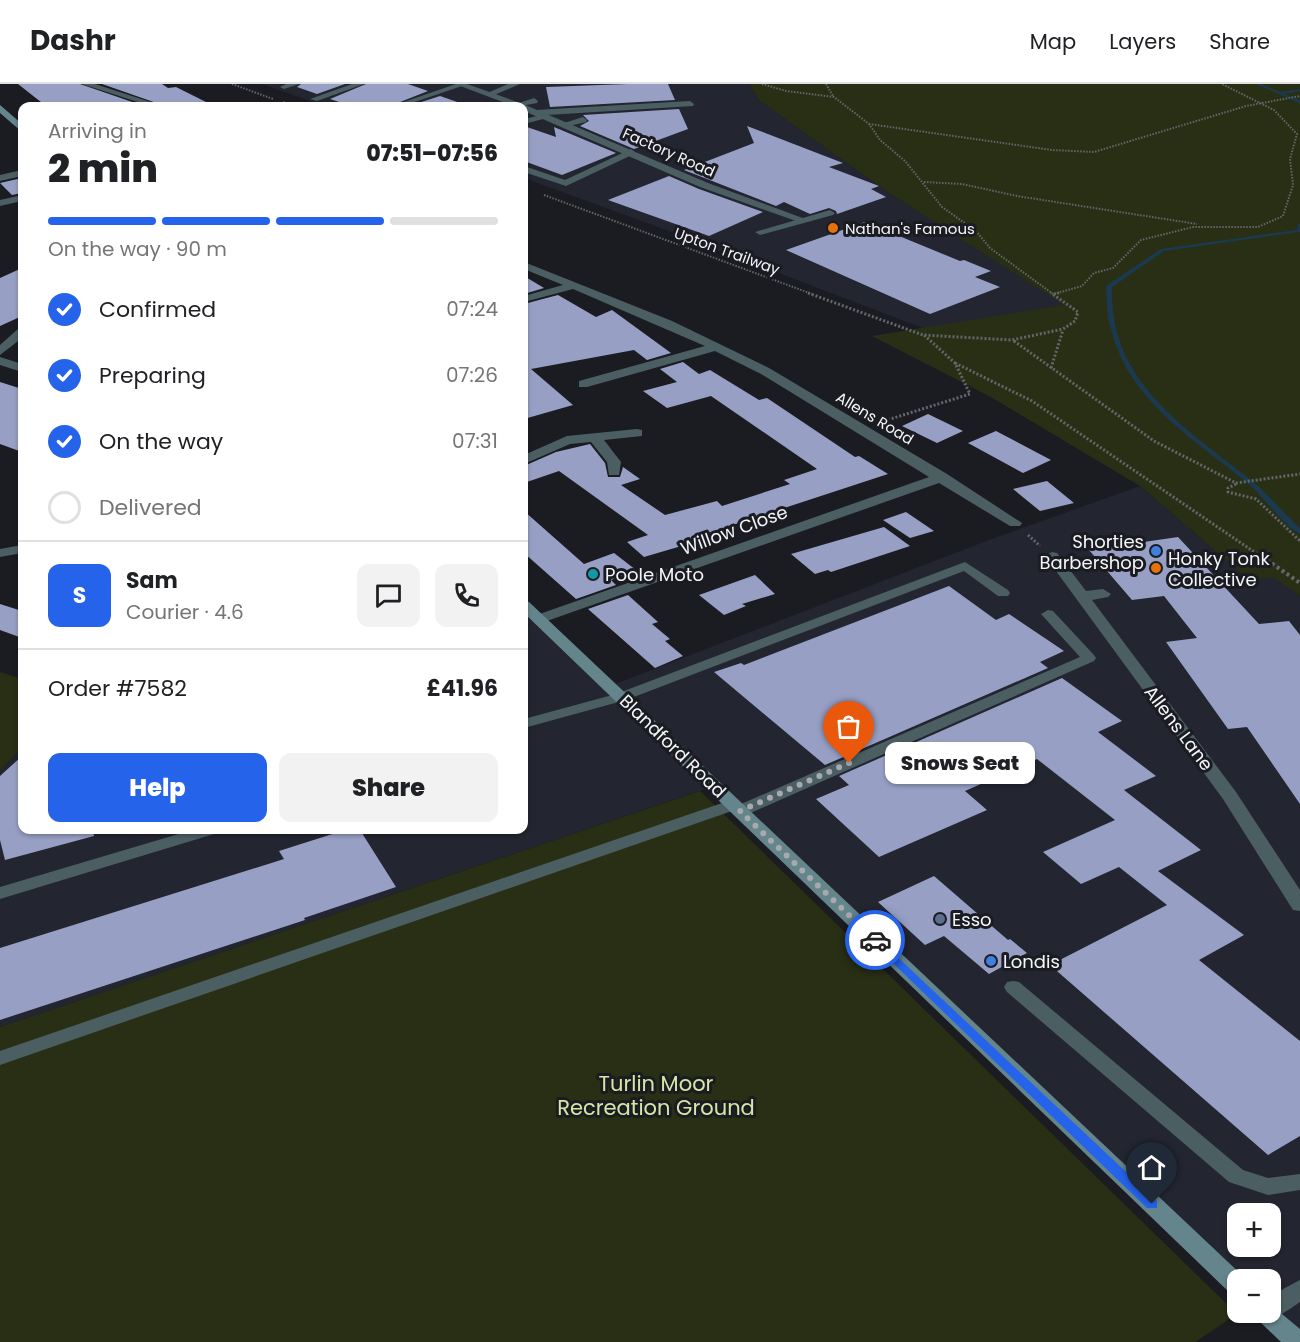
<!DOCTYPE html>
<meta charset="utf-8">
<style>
body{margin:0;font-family:Poppins,sans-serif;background:#f2f2f2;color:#202124;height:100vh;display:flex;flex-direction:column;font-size:22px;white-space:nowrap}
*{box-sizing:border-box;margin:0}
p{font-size:20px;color:#757577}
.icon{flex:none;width:33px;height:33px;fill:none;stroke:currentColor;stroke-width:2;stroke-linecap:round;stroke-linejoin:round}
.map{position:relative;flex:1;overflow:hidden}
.details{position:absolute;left:18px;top:18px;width:510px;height:732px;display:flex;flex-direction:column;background:#fff;border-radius:12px;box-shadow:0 2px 4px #0004}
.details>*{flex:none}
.buttons{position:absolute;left:1227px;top:1119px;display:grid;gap:12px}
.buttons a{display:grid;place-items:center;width:54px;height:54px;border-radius:12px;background:#fff;box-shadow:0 2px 4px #0004;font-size:30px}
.pin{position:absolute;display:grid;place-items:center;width:51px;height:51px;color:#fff;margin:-62px -26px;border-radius:50% 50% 50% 0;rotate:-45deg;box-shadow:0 0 6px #0007}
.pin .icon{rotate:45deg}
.courier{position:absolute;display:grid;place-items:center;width:60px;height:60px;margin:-30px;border:4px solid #2563eb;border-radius:50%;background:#fff;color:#222;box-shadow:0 2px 8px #0007}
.bubble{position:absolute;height:42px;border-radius:12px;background:#fff;box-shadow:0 2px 4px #0004;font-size:20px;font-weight:800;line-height:42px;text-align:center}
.headline em{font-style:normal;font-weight:800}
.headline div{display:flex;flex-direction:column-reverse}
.headline{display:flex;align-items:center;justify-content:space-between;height:102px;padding:0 30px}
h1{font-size:39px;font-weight:800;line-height:45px}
.bar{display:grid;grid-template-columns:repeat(4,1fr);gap:9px 6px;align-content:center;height:72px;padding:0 30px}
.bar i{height:8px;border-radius:4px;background:#e0e0e0}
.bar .on{background:#2563eb}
.bar p{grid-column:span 4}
.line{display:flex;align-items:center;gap:15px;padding:0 30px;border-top:2px solid #e0e0e0}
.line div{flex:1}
.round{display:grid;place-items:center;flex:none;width:63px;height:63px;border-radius:12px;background:#f2f2f2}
ol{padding:0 30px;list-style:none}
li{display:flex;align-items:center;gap:18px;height:66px}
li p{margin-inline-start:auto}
li .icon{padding:6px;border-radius:50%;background:#2563eb;color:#fff;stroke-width:4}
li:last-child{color:#757577}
li i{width:33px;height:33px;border:3px solid #e0e0e0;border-radius:50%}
.primary-button{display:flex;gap:12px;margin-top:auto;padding:12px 30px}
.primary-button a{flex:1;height:69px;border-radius:12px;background:#2563eb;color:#fff;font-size:24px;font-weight:800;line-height:69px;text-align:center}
.primary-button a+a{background:#f2f2f2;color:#202124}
header{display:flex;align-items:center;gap:36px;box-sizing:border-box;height:84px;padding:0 30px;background:#fff;border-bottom:2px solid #e0e0e0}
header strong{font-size:28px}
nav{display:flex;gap:33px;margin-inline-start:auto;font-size:21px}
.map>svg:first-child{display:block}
.built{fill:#232530;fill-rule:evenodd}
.green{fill:#292f15}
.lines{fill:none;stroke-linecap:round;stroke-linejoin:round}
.stream{fill:#1b3a52;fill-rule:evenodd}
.building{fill:#979fc5}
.path-far2{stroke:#65666c;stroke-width:2;stroke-dasharray:1.5 1.5;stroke-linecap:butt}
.path-far1{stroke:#65666c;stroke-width:3;stroke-dasharray:2 2;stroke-linecap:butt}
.path{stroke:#65666c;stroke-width:4;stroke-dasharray:3 3;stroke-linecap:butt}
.service{fill:#4b5f63;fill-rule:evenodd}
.minor{fill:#4b5f63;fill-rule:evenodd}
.secondary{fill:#64858b;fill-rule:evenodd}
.route{fill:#2563eb}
.done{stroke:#a8a9ae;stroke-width:6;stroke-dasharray:0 10.8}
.food-dot{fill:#e8710a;stroke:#1b1c22;stroke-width:2}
.shop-dot{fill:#3f7fe0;stroke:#1b1c22;stroke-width:2}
.culture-dot{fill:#0f9aa8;stroke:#1b1c22;stroke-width:2}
.service-dot{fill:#5c6f8a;stroke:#1b1c22;stroke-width:2}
.labels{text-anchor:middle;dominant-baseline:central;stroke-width:6;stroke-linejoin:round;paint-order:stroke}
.far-street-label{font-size:15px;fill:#f4f5f9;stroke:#1b1c22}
.far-poi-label{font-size:15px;fill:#f4f5f9;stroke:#1b1c22;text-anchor:start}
.street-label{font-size:18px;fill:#f4f5f9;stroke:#1b1c22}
.poi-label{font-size:18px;fill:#f4f5f9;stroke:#1b1c22;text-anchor:start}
.near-park-label{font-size:21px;fill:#d6e6a5;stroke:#1b1c22}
</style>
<header>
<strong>Dashr</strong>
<nav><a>Map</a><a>Layers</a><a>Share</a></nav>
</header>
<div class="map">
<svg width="1300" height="1258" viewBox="0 0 1300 1258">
<rect width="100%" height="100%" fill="#1b1c22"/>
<path class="built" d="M262,0h487l11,17 129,92 176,112 -140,24 -237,-91 -164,-60v-72h-200z
M1140,402l110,95 23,-5 27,20v746l-30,-30v-32h-32l-524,-494 -714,241v-256l22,-24v83h502v-225l86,81 379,-146zM1238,1130h32v32h-32z"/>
<path class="green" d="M749,0h551v512l-27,-19 -23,4 -110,-95 -151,-90 -117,-60 192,-31 -175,-112 -129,-92z
M0,588l22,7v68l-22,24z
M700,707l537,523 -42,28h-1195v-315z"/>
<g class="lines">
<path class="stream" d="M1256,0h5l19,8 20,-3v2l-16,3 16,6v3z
M1298,140h2v8h-1l-135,19 -52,36c0,10 0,21 2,32 12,74 83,118 137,161 18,15 32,33 49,48v6c-16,-8 -35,-35 -49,-48 -52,-44 -118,-81 -138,-150 -1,-6 -4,-12 -5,-18 -1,-10 -1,-21 -2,-32l55,-37 136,-19z"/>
</g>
<path class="building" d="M18,0h62l64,22h-98z
M102,0h60l6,4 8,-1 38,19h-49z
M301,0h44l-28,10 -20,-7z
M366,0h42l20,7 -38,15h-39l-21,-7z
M628,0h40l7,16 -125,7 -4,-20z
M440,12l23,8v2h-54z
M679,25l9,20 -54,20 -54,-23 9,-5 -6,-6z
M524,42l32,11 -2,-10 62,26 -54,22 -38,-14z
M747,42l96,37 -14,4 50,19 -8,3 15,8 -49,17 -1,-3 -7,-3 -19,6 -26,-12 -8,4 -92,-36 70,-27z
M669,92l30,13 64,23 -54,24 -101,-36z
M22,94v15l-10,2 -12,-12z
M865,138l95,39 4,-1 27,11 -16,6 25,10 -70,27 -144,-64z
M22,184v48l-22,10v-48z
M524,192l20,12 -20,6z
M558,211l38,22 16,-7 59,43 -24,7 -13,-10 -103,19 42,36 -49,14v-115z
M683,278l16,12 11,-4 49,30 8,-2 88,59 4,-1 29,18 -180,59 4,4 -68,20 -17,-15 21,-7 -89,-64 -35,12v-17l32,-14 34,-8 15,19 3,14h12l3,-10 17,12 -19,6 44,30 52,-14 5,5 68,-22 -6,-4 33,-11 -106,-73 -44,12 -24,-17 34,-9 -17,-13z
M0,298l22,7v63l-22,-8z
M928,330l35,17 -26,12 -35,-17z
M996,347l55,29 -28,13 -55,-30z
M1047,397l27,22 -34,8 -27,-22z
M524,427l60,53 30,-11 22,17 -25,10 5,5 -40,14 -52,-46z
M906,428l28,19 -24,7 -27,-18z
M884,443l26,19 -79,26 -3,-2 -13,4 -24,-20z
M1178,453l81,87 30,-3 11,14v169l-53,-77 -19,2 -62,-87 31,-4 -33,-42 -32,4 -43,-50z
M755,491l20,19 -33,10 4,2 -22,9 -25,-20z
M949,502l47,34 13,-6 55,37 -24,11 8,6 -223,97 -111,-93 27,-9 3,2z
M628,511l30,27 -6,2 18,15 -5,2 18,15 -28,12 -67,-59z
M0,520l22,7v27l-22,-8z
M1062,594l60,43 -24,11 58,44 -32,14 77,60 -43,21 86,64 -45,25 101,81v95l-32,19 -218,-190 117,-60 -48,-38 -38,17 -38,-32 72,-32 -78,-61 -72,32 22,19 -108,47 -63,-58 33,-14 -10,-9z
M22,672v74h71l1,6 -89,24 -5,-20v-64z
M345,746h15l36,57 -92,31 1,2 -305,100v-72l284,-89 -5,-8z
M934,792l74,64 2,-1 17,14 -38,21 -45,-38 -19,9 -47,-43z"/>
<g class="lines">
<path class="path-far2" d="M232,0l41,15
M762,0l24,7 48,6 35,27 11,16 25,21 37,46 34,24 14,17 63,46
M826,0l7,12
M283,18l14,4
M869,40l183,26 42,2 152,-46 54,-10
M924,98l38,2 55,12 180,28
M544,111l268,99
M1054,210l28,-8 12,-13 19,-5 28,-28 52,-13h65l25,-11 10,-31 -3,-26 7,-25 -23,-24 -52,-26"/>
<path class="path-far1" d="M808,209l115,42 89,5 51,-11 12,-8 3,-9 -27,-19
M1054,210l5,-1
M1014,257l140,100 82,42 64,-9
M955,279l77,38 237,161
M1051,284l12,-38
M884,337l86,-27 -15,-31 -31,-28
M1236,400l-8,4v4l28,7 44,42
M1028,451l12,11"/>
<path class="path" d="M1267,476l33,23"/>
<path class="service" d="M299,0l-15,5 -4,-2 6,-3z
M352,0h12l-47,17 -7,-2z
M456,0l9,1 -62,21h-11z
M508,0h12l-28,12 -7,-2z
M534,14l4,3 -1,2 -16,3 -8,-1z
M690,17l4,3 -1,2 -146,9v3l-23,6v-5l13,-3 -5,-3 4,-3z
M583,33l4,3 -1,2 -21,5 -4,-3z
M631,65l4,3 -1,2 -68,32 -42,-14v-6l41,14z
M22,86v6l-22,5v-6z
M22,111v6l-22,5v-6z
M830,126l5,3 -2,2 -73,20 -5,-3z
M965,478l43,28 2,3 -2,3h-10l-34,-25 -338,129 -102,28v-9l92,-25z
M1048,526l5,1 41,44 2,3 -2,3 -348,154 -6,1 -8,-5 -732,254v-14l728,-250 6,-1 7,4 339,-147 -39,-43z
M192,746h24l-2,4 -214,65v-12z
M1013,897l6,1 224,188 25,8 32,-4v16l-32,5 -39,-13 -222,-190 -3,-5 3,-5z"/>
<path class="minor" d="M82,0h13l68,22h-13z
M455,0h12l56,20 185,79 100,37 -9,2 -99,-35 -176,-76v-5h-11z
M524,178l148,59 97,47 178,106 75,49 -2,3h-10l-71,-43 -395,139h-10l-3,-3 3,-3 395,-139 -168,-103 -46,-23 -128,36h-8v-6l126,-35 -132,-57 -49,13v-6l39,-11 -39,-16z
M18,245h4v9l-22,17v-10z
M0,273l22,7v8l-22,-7z
M637,345l5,1v6l-38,4 17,22 -2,13h-10l-2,-13 -16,-20 -21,2 -46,20v-9l43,-19z
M22,461v8l-22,4v-8z
M1052,468l5,1 29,38 17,-2 8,5 -3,3 -16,3 144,192 64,98v21l-7,-1 -70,-111 -178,-243z
M1300,1196v22c-12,8 -24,19 -38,14l-2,-4h10v-16z"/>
<path class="secondary" d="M0,21l22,19v8l-22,-19z
M524,516l5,2 717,677 -8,1v16l-8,-3 -706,-680z
M1270,1220l30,25v13h-19l-24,-23 -4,-7h17z"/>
</g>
<path class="route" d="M875,852l282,265v7h-10l-276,-266 -2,-2z"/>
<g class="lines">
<path class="done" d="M849,679l-109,48 135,129"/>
</g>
<g class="food-dot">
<circle cx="833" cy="144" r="6"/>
<circle cx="1156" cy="484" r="6"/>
</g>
<g class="shop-dot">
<circle cx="1156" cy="467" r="6"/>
<circle cx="991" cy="877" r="6"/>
</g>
<circle class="culture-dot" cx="593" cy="490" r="6"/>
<circle class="service-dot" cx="940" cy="835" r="6"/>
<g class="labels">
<g class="far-street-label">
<text transform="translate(669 68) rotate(24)">Factory Road</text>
<text transform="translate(727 167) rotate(20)">Upton Trailway</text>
<text transform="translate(875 334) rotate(31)">Allens Road</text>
</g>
<g class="far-poi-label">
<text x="845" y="144">Nathan's Famous</text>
</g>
<g class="street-label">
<text transform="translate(734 446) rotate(-20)">Willow Close</text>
<text transform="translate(1179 644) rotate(53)">Allens Lane</text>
<text transform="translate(673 662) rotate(44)">Blandford Road</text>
</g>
<g class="poi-label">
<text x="1144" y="457" text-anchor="end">Shorties<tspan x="1144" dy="21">Barbershop</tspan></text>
<text x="1168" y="474">Honky Tonk<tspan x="1168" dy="21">Collective</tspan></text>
<text x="605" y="490">Poole Moto</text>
<text x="952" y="835">Esso</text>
<text x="1003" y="877">Londis</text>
</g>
<g class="near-park-label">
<text x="656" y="999">Turlin Moor<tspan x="656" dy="24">Recreation Ground</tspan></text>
</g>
</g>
</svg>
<div class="buttons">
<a>+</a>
<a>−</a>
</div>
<div class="pin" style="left:849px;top:679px;background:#ea580c"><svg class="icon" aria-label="bag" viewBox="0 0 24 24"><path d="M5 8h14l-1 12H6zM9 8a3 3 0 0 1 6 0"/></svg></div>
<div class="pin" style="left:1152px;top:1120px;background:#1f2937"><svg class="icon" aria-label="home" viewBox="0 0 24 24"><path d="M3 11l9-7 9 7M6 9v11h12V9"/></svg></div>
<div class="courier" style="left:875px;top:856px"><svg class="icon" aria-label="car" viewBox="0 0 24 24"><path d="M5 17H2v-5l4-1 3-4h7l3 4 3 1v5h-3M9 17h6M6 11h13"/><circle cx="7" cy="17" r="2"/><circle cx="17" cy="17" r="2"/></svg></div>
<div class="bubble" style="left:885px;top:658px;width:150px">Snows Seat</div>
<section class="details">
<div class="headline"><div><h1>2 min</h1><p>Arriving in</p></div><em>07:51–07:56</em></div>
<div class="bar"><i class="on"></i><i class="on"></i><i class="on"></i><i></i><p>On the way · 90 m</p></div>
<ol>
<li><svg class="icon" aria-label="check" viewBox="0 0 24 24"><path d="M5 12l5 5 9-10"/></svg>Confirmed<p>07:24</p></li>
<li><svg class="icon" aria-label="check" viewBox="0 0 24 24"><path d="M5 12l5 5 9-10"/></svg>Preparing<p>07:26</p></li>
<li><svg class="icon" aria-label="check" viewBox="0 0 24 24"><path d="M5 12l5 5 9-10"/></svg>On the way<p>07:31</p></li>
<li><i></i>Delivered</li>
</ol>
<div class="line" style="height:108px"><b class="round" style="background:#2563eb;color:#fff">S</b><div><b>Sam</b><p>Courier · 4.6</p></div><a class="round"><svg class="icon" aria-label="chat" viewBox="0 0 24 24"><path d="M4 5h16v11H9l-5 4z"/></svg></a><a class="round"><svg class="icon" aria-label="phone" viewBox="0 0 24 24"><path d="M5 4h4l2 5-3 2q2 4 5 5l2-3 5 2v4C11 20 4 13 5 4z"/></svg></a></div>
<div class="line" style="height:78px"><div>Order #7582</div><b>£41.96</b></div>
<div class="primary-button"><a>Help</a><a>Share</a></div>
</section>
</div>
